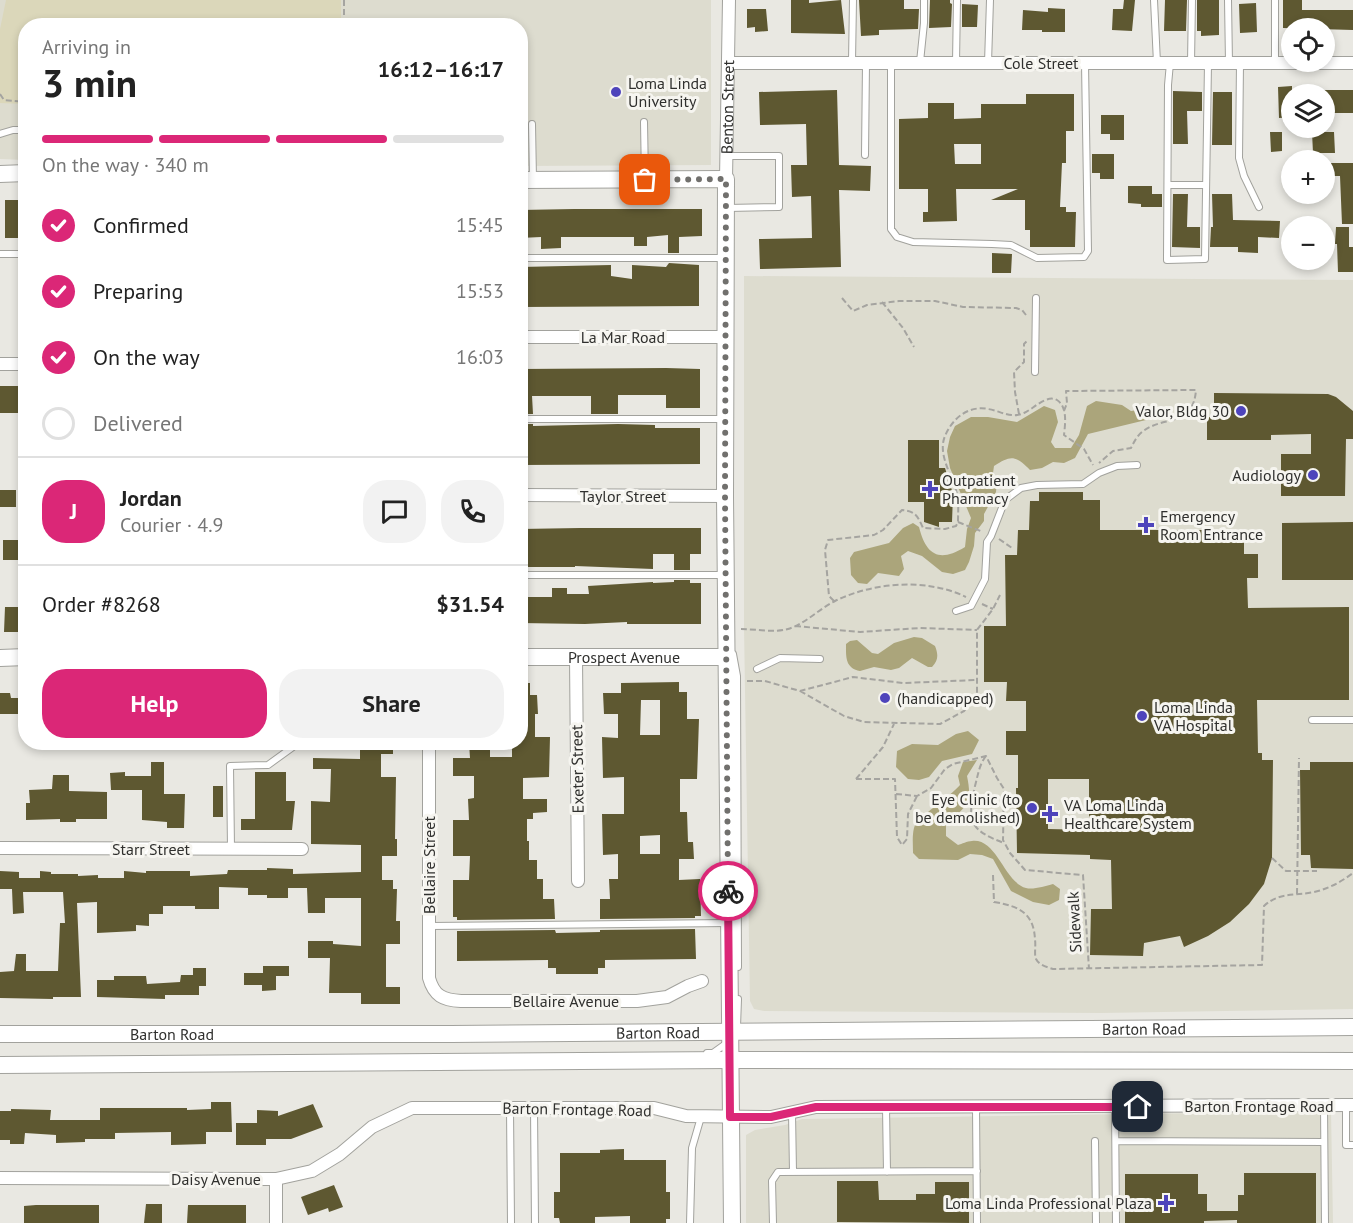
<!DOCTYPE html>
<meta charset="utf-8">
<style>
body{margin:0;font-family:"PT Sans",sans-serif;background:#f2f2f2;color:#222;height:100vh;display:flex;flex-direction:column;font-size:22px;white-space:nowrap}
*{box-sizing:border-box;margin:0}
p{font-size:20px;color:#767676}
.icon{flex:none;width:33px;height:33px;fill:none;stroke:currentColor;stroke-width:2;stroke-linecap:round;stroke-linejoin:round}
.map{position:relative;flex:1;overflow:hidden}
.side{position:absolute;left:18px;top:18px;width:510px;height:732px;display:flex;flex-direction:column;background:#fff;border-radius:24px;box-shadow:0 3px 9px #0003}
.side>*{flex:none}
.controls{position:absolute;left:1281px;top:18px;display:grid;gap:12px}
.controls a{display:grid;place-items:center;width:54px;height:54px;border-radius:50%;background:#fff;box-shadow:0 3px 9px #0003;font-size:30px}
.pin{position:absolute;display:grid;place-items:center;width:51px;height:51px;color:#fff;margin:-26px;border-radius:12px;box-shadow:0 3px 9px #0006}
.courier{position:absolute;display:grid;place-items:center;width:60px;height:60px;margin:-30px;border:4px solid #db2777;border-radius:50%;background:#fff;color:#222;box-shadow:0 2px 8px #0007}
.overview em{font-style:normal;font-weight:800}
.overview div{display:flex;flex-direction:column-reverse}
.overview{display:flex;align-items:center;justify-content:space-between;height:102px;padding:0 24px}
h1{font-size:39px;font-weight:800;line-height:45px}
.bar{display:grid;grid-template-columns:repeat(4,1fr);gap:9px 6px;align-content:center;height:72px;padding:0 24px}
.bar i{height:8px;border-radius:4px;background:#e0e0e0}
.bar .active{background:#db2777}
.bar p{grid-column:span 4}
.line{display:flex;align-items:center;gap:15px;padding:0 24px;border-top:2px solid #e0e0e0}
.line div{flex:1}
.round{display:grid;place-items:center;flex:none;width:63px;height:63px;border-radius:24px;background:#f2f2f2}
ol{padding:0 24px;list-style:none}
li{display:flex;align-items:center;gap:18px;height:66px}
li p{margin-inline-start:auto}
li .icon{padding:6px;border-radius:50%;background:#db2777;color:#fff;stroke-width:4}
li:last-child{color:#767676}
li i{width:33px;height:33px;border:3px solid #e0e0e0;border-radius:50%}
.action{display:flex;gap:12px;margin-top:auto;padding:12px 24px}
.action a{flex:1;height:69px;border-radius:24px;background:#db2777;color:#fff;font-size:24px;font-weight:800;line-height:69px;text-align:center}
.action a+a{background:#f2f2f2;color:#222}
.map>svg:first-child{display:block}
.built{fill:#dddccf}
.green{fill:#dbd7ba}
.water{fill:#aba57b}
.building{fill:#5e5831;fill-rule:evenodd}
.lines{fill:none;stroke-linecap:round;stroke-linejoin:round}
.lane-casing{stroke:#a2a29d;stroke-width:8}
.street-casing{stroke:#a2a29d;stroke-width:14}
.secondary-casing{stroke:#a2a29d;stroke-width:18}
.path{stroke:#a5a4a0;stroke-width:2;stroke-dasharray:6 3;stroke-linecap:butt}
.lane{stroke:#fff;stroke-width:6}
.street{stroke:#fff;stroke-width:12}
.secondary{stroke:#fff;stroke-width:16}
.done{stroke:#71706d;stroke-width:6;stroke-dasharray:0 10.8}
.route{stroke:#db2777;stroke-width:8}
.poi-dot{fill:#4e44bb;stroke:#f6f5f0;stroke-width:2}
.labels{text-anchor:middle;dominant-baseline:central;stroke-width:6;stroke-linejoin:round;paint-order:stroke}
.street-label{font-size:16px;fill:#30302e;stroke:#f6f5f0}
.poi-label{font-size:16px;fill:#30302e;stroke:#f6f5f0;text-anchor:start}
</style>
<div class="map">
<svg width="1353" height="1223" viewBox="0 0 1353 1223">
<rect width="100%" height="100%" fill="#e9e8e2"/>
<path class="built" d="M0,0h711v165l-190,1 -1,-140h-494l-1,134 -25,-1z
M744,276l609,4v729l-252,4 -337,-2 -10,-2 -4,-8 -6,-374z
M1331,1111l2,112h-587v-88l9,-5 30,-5 17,-6z"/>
<path class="green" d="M6,0h335v25l-315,1 -1,78 -25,-1v-74z"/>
<path class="water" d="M1096,401l26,4 9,6 7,-1 7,-3 8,1 2,3 -9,9 -58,14 -13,24 -11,5 -11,-1 -11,6 -12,2c-15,-15 -19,-15 -36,-4l-1,7 4,7 -1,12 -12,22v7l-9,12 -1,13 -5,16 -4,8 -12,4 -11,-2 -20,-16 -14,-5 -7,5 3,13 -5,7 -21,-3 -11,11 -9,-1 -7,-8 -1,-17 4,-6 35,-9 14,-15 10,-5 6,4c7,28 20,36 46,20l2,-18 4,-11 -21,-50 -3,-17 3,-14 5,-11 16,-9h17l29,5 27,-16 11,4 3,12 -7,20 4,6h16l8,-13 8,-29z
M914,637l8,1 13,8c3,8 4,14 -3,21h-4l-16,-9 -13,10 -8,2 -17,-3 -14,4c-15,-3 -14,-14 -14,-27l4,-3 7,-1 15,13 6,1 16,-11z
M968,731l11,9 -7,14 -30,7 -13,16 -10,3 -11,-1 -12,-12 1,-16 15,-7 26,1 18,-11z
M977,760l-10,16c6,29 -1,30 -21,48v12l12,9c4,-1 9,-4 14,-4 25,-3 32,41 54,47 7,2 19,-2 27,-4l7,5 -1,11 -10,5 -16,-3 -22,-11 -18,-32 -11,-4 -12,-1 -12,6 -39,-1 -6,-6c0,-8 -1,-17 1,-25 3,-11 36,-31 46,-43l-2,-9 5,-14z"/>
<path class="building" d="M791,0h18v3l32,-3 4,34 -54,-1z
M859,0h45v9h15l-1,20 -39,1v5l-18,1z
M930,0h20v3l2,1 -1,23 -22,1z
M1124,0h11l-3,31 -20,-1 1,-21h10z
M1165,0h22l-1,31h-22z
M1197,0h22v35l-18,1v-5h-4z
M1283,0h19v10h51v20l-70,-2z
M1256,3l1,29 -17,1 -1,-29z
M962,4l16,1 -1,22h-15z
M1048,8l17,1v23h-23v-2h-20l1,-20 25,2z
M747,9h19l2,22 -13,1v-5l-8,1z
M1292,86v31l-13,1 -1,-31z
M837,90l2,75 32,1 -1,25 -31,-1 2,77 -81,2 -1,-30 53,-1 -1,-42 -19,1 -1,-32h16l-1,-41 -46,1 -1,-33z
M1324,90h29v23h-29z
M1173,91l29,1v19h-15l1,33h-15z
M1213,92h19v53h-20z
M1026,94h48v37h-8v32h-4l-2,44h6v5h10l-1,35h-45v-17h-5v-30h-34l27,-11h-62l1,32 -34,1v-10h5v-23h-29v-70l29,-1v-15h26v16l27,-1v-14h45zM954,144h27v20h-26z
M1101,115h23v25h-14v-6h-9z
M1270,132h12v19l-11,1z
M1312,132h22l1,21h-22z
M1092,154h22v25h-14v-6h-8z
M1326,163h27v61h-11l-2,-48h-14z
M1128,186h24v8h10v13h-21v-3l-13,-1z
M1173,194h15l-1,33h13v21l-28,-1z
M1212,194h20l1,26 47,1 -1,17 -21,-1v16l-20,-1v-5h-28l1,-20h2z
M5,200h19l-1,38h-18z
M574,209h128v27l-23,1v16h-11v-18l-21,2v9h-13v-9h-73v11l-20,1v-12l-21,1v-28z
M1336,227h13v20h4v25h-15l-1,-28h-2z
M992,253l20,1 -1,19h-19z
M669,263l30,2v41l-179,1v-40l91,-2v11l21,3v-14l34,2z
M666,368l34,1v39h-34v-13h-48v19h-27v-18h-59l1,18h-13v-45z
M0,386h26v27h-26z
M1214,393l114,1 8,3 17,14v28h-7l-1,57h-64v-42h30v-20l-40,1v5h-64v-23h7z
M520,424h13v2l85,-2 37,1v3h45v36l-180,1z
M908,440h31v28h6l8,26 -1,28h-13v5l-15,-5v-20h-16z
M0,490h16v17h-16z
M1039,492h44v8h17v30h144v24h14v24h-11l1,30 101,-1v93h-92l1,53h4v7h11l-1,98 -8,26 -15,20 -19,18 -22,14 -24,11 -4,-11 -36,7 -1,13 -53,-1 1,-46h21l-1,-49 -21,-1v-4l-73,-2 -1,-65h2v-33h-12v-24h20v-30h-20l1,-19h-23v-56h22l-1,-71h12l1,-25h11l1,-29h9zM1048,779h41v51l-41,-1z
M1353,522v58h-71v-57z
M580,528h121v26h-11v16h-16v-16h-21v15l-78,-3v1h-55v-38z
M3,540h23v20h-23z
M674,580h16v3h11v41h-74v-2l-42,2 -65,-1v-26h32v-9h15v6h22l-1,-8 65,-4v1l21,-1z
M5,607h21v25h-22z
M679,682v10h8v27h12l-2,60h-17v33h7l1,30h5l1,17h-15v21l21,-1 1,37h-6v2l-95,1v-20h10l-1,-20h9v-25l-15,1 -1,-41h22v-37l-21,1 -1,-41 16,1v-24h-14l-1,-21h18v-10zM641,700h19v35h-20zM660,835v19h-20v-18z
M520,683h10v12h7l1,19h-3v23h15l-1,40 -26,1v21h24v13l-14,1v6h-6v22h2v19h8v19h6v20h11l1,20 -98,1v-3h-4v-37h16l1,-24h-17v-36h16l-1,-21 6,-1v-22h-21v-18h17l-1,-16h21v15h22v-15h8z
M0,693h10l1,5h11v16h-22z
M360,742h33v12h-12v23h15l-1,62h2v17h-15v24h11v9h4l-1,32h4v23h-14v43h14v17h-39v-11h-32l1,-35h-22v-17h25v3l28,2v-48h-36v15h-17l-1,-25h-19v10h-21v-3h-19v-7l-29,-1v22h-24v-3h-32v8h-14v12l-13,-1v6l-39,2v-31l-20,1 4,94h-28v2l-53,-1v-26l14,-1 2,-17h10v17h32l2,-48h5l-2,-31h-40l1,21 -11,1 -1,-25h-12v-18l19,1v6h21v-7l11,1v2h27v2l20,-1v3h26v-7l22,2v-2h44v5l37,-2 1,-4h39v-2l26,1v5l68,-2v-27l-50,-1v-43l19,1 1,-33h-18v-11l47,1z
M151,762h13v32h21l-1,34h-17v-6l-25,-2v-30h-31l-1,-17 15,-1v4h26z
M1310,762h43v107l-42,-1 -1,-13h-9l-1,-85h10z
M255,772h31v29h9l-3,29h-51v-11h14z
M53,775h16v16l38,1v27h-31v3h-16v-3l-34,1v-17h4l-1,-13 23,-1z
M213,786h10v31h-10z
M695,929l1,30 -91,1v8h-7v6h-42v-6h-8v-8l-91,1v-30l98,-1 1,3 44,-1v-2z
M263,966h26v10h-13v14l-14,1v-6h-18v-12h19z
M193,968h13v18h-7v9h-34v4l-68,-2v-17h17v-4h32l1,8 33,-2 1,-7h12z
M211,1102h20l1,30h-26v12l-35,1v-13l-56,1v6h-30v3l-29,1v-8l-31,-2 -1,11h-14v-4h-10v-29h11v-2l40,1 -1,10h50v-12h87v2l24,-1z
M313,1104l10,23 -32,12h-25v6h-30v-22h21v-13l21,1v5z
M624,1149v11h42v32h4v27h-4v4h-36v-7l-35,1v6h-35l-1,-5h-5v-26h6v-39h40v-3z
M1244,1173h72v50h-79v-3l-33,1v2h-79v-49h73v20h9v17h31v-16h6z
M837,1181h41l1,19h37v-6h19v-12h34v41l-132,-1z
M334,1185l9,22 -14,5 -1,-4 -20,7 -7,-18z
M146,1204h16v19h-18z
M36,1205h63v18h-75v-17z
M188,1205h58v18h-59z"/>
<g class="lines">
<g class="lane-casing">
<path id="lane" d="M1154,0l3,63
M1228,0l1,63
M852,62l1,-62
M920,62l4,-39v-23
M891,63v166l6,8 16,5 79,2 19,1 26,13 47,-1 4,-6 -3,-188
M956,63l1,-63
M988,63l2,-63
M1170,63l-2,22 -1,175 38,-1 3,-196
M1191,63l1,-63
M1240,63l-1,95 5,18 15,31
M1275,63v-63
M644,122l1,57
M532,124l1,56
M0,134l13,-4h13
M865,155l1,-92
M1168,185h38
M727,208l52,-1v-51h-52
M0,254h26
M520,258h204
M1035,372l1,-74
M520,419h204
M520,575h204
M956,611l15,-5 14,-27 2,-37 4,-6 14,-36 16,-12 16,-3 46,-1 16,-11 18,-7 20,-1
M733,654l4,22 1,291
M757,669l23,-11 40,1
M1312,720h41
M231,849l-1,-83 38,-1 29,-21v-2
M430,926l298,-3
M737,1027l1,-28
M707,1053h6l14,-10
M1346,1105v40h7
M1324,1106l1,117
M886,1107l1,65
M976,1107l1,116
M1115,1107l1,116
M510,1108l1,115
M534,1108l1,115
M792,1113l1,59
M1095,1141l1,82
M1116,1141l208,1
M690,1223l2,-75 9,-31
M773,1223l-1,-42 6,-9 199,-1"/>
</g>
<g class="street-casing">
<g id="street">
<path d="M729,63h624"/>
<path id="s1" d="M726,179l3,-179"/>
<path d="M520,337h206"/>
<path d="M0,364h26"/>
<path d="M520,495l205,1"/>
<path d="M576,657l2,224"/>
<path d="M429,742v236c5,18 14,22 32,23h176l30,-4 21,-11 14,-5"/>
<path d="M0,848l302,1"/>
<path d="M0,1178l276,1 36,-8 28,-17 32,-27 40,-19h242l32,8 85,1 45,-10 537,-2"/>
<path d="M276,1223v-44"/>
</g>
</g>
<g class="secondary-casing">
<g id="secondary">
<path d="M0,174l26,-1"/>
<path d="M520,180l206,-1 -1,317 7,727"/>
<path id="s2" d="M520,657h206"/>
<path d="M0,658l26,-1"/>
<path id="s3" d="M0,1034h451l902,-7"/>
<path d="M0,1065l729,-5 624,1"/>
</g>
</g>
<path class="path" d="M344,0v26
M0,94l4,6 22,2
M842,298l11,13 14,-6 32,-4h36l28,6 53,1 6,2 4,5
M882,302l21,26 11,19
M1064,411l3,-8 -1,-12 130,-1c-3,38 -33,25 -54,42 -5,4 -8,10 -11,16l-18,3 -14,12
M1019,414l-4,-22 -1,-20 10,-10v-18l3,-3
M958,522l25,10
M999,539l13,9
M834,601l-5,-5 -4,-46 3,-10 46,-5 9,-5 19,-20c14,1 16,7 21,18l22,1 11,-3 2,-4c0,-10 1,-19 -1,-28 -4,-18 -20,-39 -12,-58 7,-17 23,-31 43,-27 13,2 23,10 36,4 9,-4 23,-19 33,-13 11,7 8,25 7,35l20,14 9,16
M982,604l11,5
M795,626l65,6 60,-4 57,2
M741,629c14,0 33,4 47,0 17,-5 31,-20 47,-28 39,-19 92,-23 131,-4
M747,681h18l35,10 53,-14 50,6 74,-3
M800,691l44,25 20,6 76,2 24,-13 13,-15v-66l16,-21 7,-14
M986,756c-7,9 -8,19 -11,30 -8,35 -6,44 29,57
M856,779h39l2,58 5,8 5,-6 1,-25 9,-18
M856,779l27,-32 11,-23
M896,794l21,2 14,-8 14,-19 8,-5 33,-8 11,22 7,11 -1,51 7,13 15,17 58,5 6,94
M1272,858l14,13h31
M993,875l1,27c25,4 40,11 41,38 1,6 -1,14 1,19 3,6 11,8 17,10l209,-4 2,-59c15,-14 31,-10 50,-14 14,-3 27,-10 39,-19
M1297,894l2,-136"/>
<use href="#lane" class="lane"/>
<use href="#street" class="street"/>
<use href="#secondary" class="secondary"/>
</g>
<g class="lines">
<path class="done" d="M645,180l81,-1 -1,317 3,395"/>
<path class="route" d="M728,891l2,226h41l45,-10h322"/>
</g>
<g class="poi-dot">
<circle cx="616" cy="92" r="6"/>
<circle cx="1241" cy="411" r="6"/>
<circle cx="1313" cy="475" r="6"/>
<path d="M927 480h6v6h6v6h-6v6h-6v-6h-6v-6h6z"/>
<path d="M1143 516h6v6h6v6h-6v6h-6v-6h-6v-6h6z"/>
<circle cx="885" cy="698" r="6"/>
<circle cx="1142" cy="716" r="6"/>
<circle cx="1032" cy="808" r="6"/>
<path d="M1047 805h6v6h6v6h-6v6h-6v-6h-6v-6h6z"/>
<path d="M1163 1194h6v6h6v6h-6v6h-6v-6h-6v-6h6z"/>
</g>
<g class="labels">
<g class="street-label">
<text x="1041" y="63">Cole Street</text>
<text stroke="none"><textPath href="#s1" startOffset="72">Benton Street</textPath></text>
<text x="623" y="337">La Mar Road</text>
<text x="623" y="496">Taylor Street</text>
<text stroke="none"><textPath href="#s2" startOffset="104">Prospect Avenue</textPath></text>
<text transform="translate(577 769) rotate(-91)">Exeter Street</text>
<text x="151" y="849">Starr Street</text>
<text transform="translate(429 865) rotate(-90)">Bellaire Street</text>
<text transform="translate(1074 922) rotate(-93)">Sidewalk</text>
<text x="566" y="1001">Bellaire Avenue</text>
<text stroke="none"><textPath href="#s3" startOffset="1144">Barton Road</textPath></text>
<text stroke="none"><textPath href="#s3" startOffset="658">Barton Road</textPath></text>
<text stroke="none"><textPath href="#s3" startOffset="172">Barton Road</textPath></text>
<text x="1259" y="1106">Barton Frontage Road</text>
<text transform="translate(577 1109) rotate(1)">Barton Frontage Road</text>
<text x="216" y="1179">Daisy Avenue</text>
</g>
<g class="poi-label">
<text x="628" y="83">Loma Linda<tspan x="628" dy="18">University</tspan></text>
<text x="1229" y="411" text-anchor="end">Valor, Bldg 30</text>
<text x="1301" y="475" text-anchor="end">Audiology</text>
<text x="942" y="480">Outpatient<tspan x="942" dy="18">Pharmacy</tspan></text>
<text x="1160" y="516">Emergency<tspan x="1160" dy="18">Room Entrance</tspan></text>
<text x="897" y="698">(handicapped)</text>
<text x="1154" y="707">Loma Linda<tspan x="1154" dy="18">VA Hospital</tspan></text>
<text x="1020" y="799" text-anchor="end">Eye Clinic (to<tspan x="1020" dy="18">be demolished)</tspan></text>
<text x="1064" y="805">VA Loma Linda<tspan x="1064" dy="18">Healthcare System</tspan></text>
<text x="1152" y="1203" text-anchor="end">Loma Linda Professional Plaza</text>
</g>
</g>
</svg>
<div class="controls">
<a><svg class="icon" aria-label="locate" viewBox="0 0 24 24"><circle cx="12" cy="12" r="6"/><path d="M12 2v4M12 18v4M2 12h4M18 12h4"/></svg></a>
<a><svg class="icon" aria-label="layers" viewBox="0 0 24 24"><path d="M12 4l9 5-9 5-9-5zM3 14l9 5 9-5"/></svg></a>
<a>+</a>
<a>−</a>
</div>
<div class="pin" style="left:645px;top:180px;background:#ea580c"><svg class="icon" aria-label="bag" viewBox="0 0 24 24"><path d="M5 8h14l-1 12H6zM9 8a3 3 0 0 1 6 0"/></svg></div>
<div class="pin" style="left:1138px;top:1107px;background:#1f2937"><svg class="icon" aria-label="home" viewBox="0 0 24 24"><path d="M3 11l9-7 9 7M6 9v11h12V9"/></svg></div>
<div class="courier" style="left:728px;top:891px"><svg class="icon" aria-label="bike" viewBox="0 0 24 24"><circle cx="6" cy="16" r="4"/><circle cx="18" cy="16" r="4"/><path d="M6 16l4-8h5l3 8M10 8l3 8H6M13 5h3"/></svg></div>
<section class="side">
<div class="overview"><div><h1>3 min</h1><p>Arriving in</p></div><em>16:12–16:17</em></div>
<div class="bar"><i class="active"></i><i class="active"></i><i class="active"></i><i></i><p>On the way · 340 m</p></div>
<ol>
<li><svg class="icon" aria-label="check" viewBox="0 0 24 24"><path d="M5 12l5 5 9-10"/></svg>Confirmed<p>15:45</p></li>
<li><svg class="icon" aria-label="check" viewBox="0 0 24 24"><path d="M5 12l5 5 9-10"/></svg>Preparing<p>15:53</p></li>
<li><svg class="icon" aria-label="check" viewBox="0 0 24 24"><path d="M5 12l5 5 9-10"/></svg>On the way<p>16:03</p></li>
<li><i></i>Delivered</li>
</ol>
<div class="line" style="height:108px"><b class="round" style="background:#db2777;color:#fff">J</b><div><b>Jordan</b><p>Courier · 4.9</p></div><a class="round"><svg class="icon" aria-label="chat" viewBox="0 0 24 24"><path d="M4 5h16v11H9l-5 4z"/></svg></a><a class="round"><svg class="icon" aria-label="phone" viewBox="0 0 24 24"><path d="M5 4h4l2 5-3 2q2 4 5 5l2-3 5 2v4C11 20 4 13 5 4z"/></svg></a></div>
<div class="line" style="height:78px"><div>Order #8268</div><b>$31.54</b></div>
<div class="action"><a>Help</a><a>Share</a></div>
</section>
</div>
